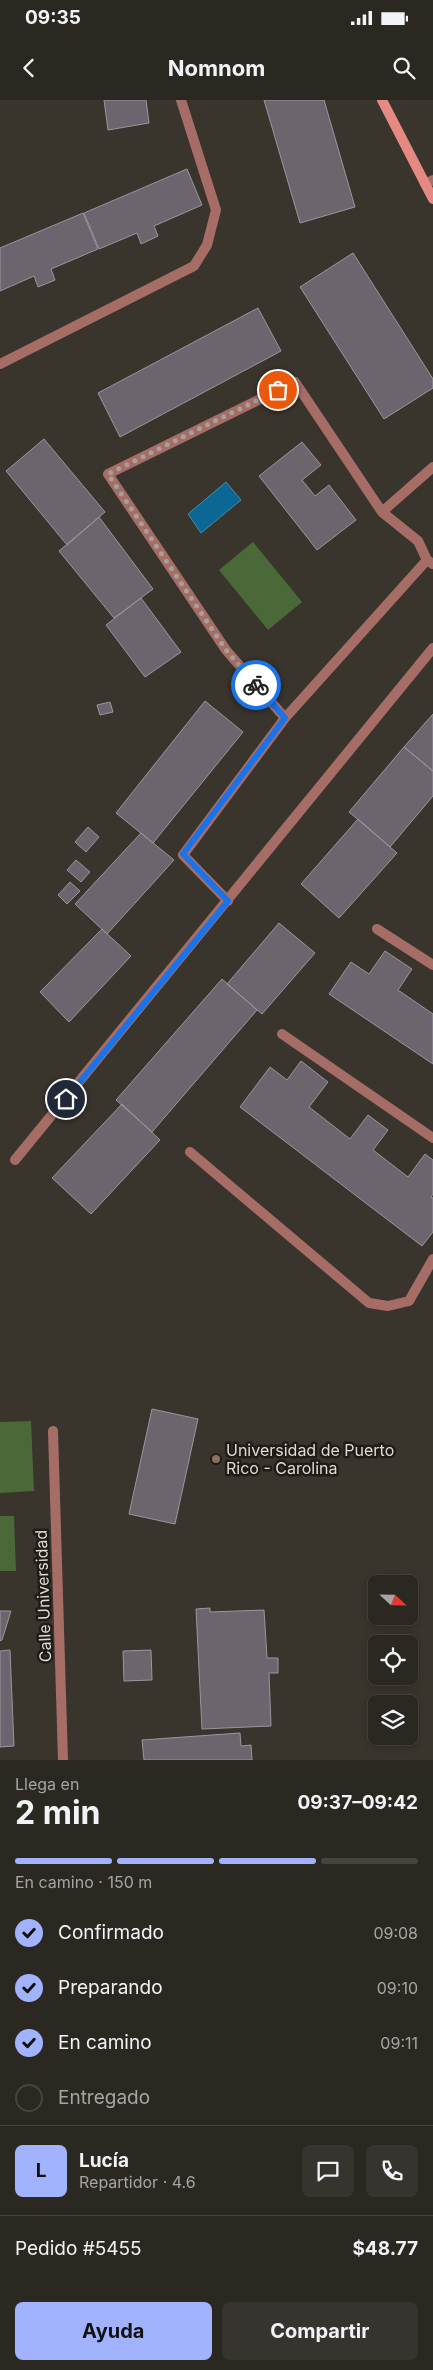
<!DOCTYPE html>
<html lang="es">
<meta charset="utf-8">
<style>
body{margin:0;font-family:Inter,sans-serif;background:#37332e;color:#f1f3f6;height:100vh;display:flex;flex-direction:column;font-size:19px;white-space:nowrap}
*{box-sizing:border-box;margin:0}
p{font-size:16px;color:#a6a5a5}
.icon{flex:none;width:28px;height:28px;fill:none;stroke:currentColor;stroke-width:2;stroke-linecap:round;stroke-linejoin:round}
.map{position:relative;height:1660px;overflow:hidden}
.side{display:flex;flex-direction:column;background:#2b2721;flex:1}
.side>*{flex:none}
.needle{width:32px;rotate:112deg}
.fabs{position:absolute;left:368px;top:1475px;display:grid;gap:10px}
.fabs a{display:grid;place-items:center;width:50px;height:50px;border-radius:8px;background:#2b2721;box-shadow:0 2px 8px #0003,0 0 0 1px #47443f;font-size:25px}
.pin{position:absolute;display:grid;place-items:center;width:42px;height:42px;color:#fff;margin:-21px;border:2px solid #fff;border-radius:50%;box-shadow:0 1px 5px #0007}
.courier{position:absolute;display:grid;place-items:center;width:50px;height:50px;margin:-25px;border:4px solid #1a73e8;border-radius:50%;background:#fff;color:#222;box-shadow:0 1px 6px #0007}
.headline em{font-style:normal;font-weight:700}
.headline div{display:flex;flex-direction:column-reverse}
.headline{display:flex;align-items:center;justify-content:space-between;height:85px;padding:0 15px}
h1{font-size:32px;font-weight:700;line-height:38px}
.bar{display:grid;grid-template-columns:repeat(4,1fr);gap:8px 5px;align-content:center;height:60px;padding:0 15px}
.bar i{height:6px;border-radius:4px;background:#47443f}
.bar .on{background:#a1b3fd}
.bar p{grid-column:span 4}
.line{display:flex;align-items:center;gap:12px;padding:0 15px;border-top:1px solid #47443f}
.line div{flex:1}
.round{display:grid;place-items:center;flex:none;width:52px;height:52px;border-radius:8px;background:#37332e}
ol{padding:0 15px;list-style:none}
li{display:flex;align-items:center;gap:15px;height:55px}
li p{margin-inline-start:auto}
li .icon{padding:5px;border-radius:50%;background:#a1b3fd;color:#111;stroke-width:4}
li:last-child{color:#a6a5a5}
li i{width:28px;height:28px;border:2px solid #47443f;border-radius:50%}
.cta{display:flex;gap:10px;margin-top:auto;padding:10px 15px}
.cta a{flex:1;height:58px;border-radius:8px;background:#a1b3fd;color:#111;font-size:20px;font-weight:700;line-height:58px;text-align:center}
.cta a+a{background:#37332e;color:#f1f3f6}
.status{display:flex;justify-content:space-between;align-items:center;height:35px;padding:0 25px;background:#2b2721;direction:ltr}
.status svg{height:14px;fill:currentColor}
header{display:flex;justify-content:space-between;align-items:center;height:65px;padding:0 15px;background:#2b2721;font-size:22px;font-weight:700}
.map>svg:first-child{display:block}
.green{fill:#4b6938}
.water{fill:#0b6794;stroke:#4b8aa8}
.building{fill:#6c656e;stroke:#9c959f}
.lines{fill:none;stroke-linecap:round;stroke-linejoin:round}
.lane{stroke:#a66d67;stroke-width:10}
.street{stroke:#a66d67;stroke-width:10}
.secondary{stroke:#e58a82;stroke-width:10}
.done{stroke:#a5a19a;stroke-width:5;stroke-dasharray:0 9}
.route{stroke:#1a73e8;stroke-width:6}
.education-dot{fill:#8d6e63;stroke:#1f1c18;stroke-width:2}
.labels{text-anchor:middle;dominant-baseline:central;stroke-width:5;stroke-linejoin:round;paint-order:stroke}
.poi-label{font-size:16px;fill:#dfdcd6;stroke:#1f1c18;text-anchor:start}
.street-label{font-size:16px;fill:#dfdcd6;stroke:#1f1c18}
</style>
<div class="status"><b>09:35</b><svg viewBox="0 0 49 12"><path d="M0 12V9h3v3zM5 12V6h3v6zM10 12V3h3v9zM15 12V0h3v12zM26 1h20v11H26zM47 4h2v5h-2z"/></svg></div>
<header><svg class="icon" aria-label="back" viewBox="0 0 24 24"><path d="M15 5l-7 7 7 7"/></svg>Nomnom<svg class="icon" aria-label="search" viewBox="0 0 24 24"><circle cx="10" cy="10" r="6"/><path d="M15 15l6 6"/></svg></header>
<div class="map">
<svg width="433" height="1660" viewBox="0 0 433 1660">
<rect width="100%" height="100%" fill="#39342c"/>
<path class="green" d="M253,442l49,60 -34,28 -49,-60z
M31,1321l3,70 -34,2v-71z
M0,1416h14l2,55h-16z"/>
<path class="water" d="M226,382l15,18 -40,33 -13,-19z"/>
<path class="building" d="M104,0h42l3,23 -41,7z
M264,0h60l31,107 -55,16z
M187,69l15,36 -48,21 4,10 -17,8 -4,-11 -38,16 -15,-36z
M83,113l15,36 -47,20 4,11 -17,7 -4,-11 -34,15v-43z
M353,153l80,126v9l-49,31 -84,-132z
M258,208l23,43 -161,86 -22,-44z
M44,339l61,73 -38,33 -61,-74z
M302,342l19,23 -19,15 13,16 14,-11 27,35 -39,30 -58,-74z
M99,417l54,72 -39,29 -55,-67z
M141,498l40,54 -36,25 -39,-52z
M205,601l38,31 -90,111 -37,-30z
M110,602l3,10 -13,3 -3,-10z
M433,614v57l-29,-24z
M404,647l29,24v25l-43,51 -41,-35z
M358,719l39,34 -58,65 -38,-34z
M88,727l11,10 -13,15 -11,-10z
M141,733l33,27 -67,74 -32,-30z
M76,760l14,12 -9,10 -14,-12z
M70,782l10,9 -13,13 -9,-9z
M279,823l36,30 -53,61 -35,-30z
M102,829l29,27 -62,66 -29,-30z
M385,851l27,18 -14,21 35,24v50l-104,-70 22,-32 18,12z
M222,879l35,31 -105,122 -36,-32z
M301,961l27,21 -19,25 41,32 18,-24 20,15 -15,20 35,27 17,-23 8,6v34l-2,3 2,1v34l-11,14 -182,-139 30,-40 17,13z
M122,1004l38,36 -69,74 -39,-36z
M152,1309l46,10 -23,105 -46,-10z
M210,1508v4l54,-2 3,48h11v15h-9l2,53 -69,3 -6,-120z
M0,1511h11l-9,29 -2,1z
M10,1550l4,96 -14,1v-96z
M151,1550l1,30 -28,1 -1,-30z
M240,1633l1,13 10,-1 1,15h-108l-2,-20z"/>
<g class="lines">
<path class="lane" d="M425,84l8,-4
M0,264l194,-98 13,-21 9,-35 -35,-110
M382,412l51,-45
M285,618l-59,-68 -118,-176 187,-92 87,130 36,29 9,19 6,4
M228,801l-45,-46 102,-137 142,-158
M377,829l56,36
M282,934l151,104
M190,1052l179,151 19,3 21,-5 24,-42
M15,1060l418,-512"/>
<path class="street" d="M53,1331l10,329"/>
<path class="secondary" d="M382,0l51,99"/>
</g>
<g class="lines">
<path class="done" d="M256,585l-30,-35 -118,-176 170,-84"/>
<path class="route" d="M66,999l162,-198 -45,-47 102,-136 -29,-33"/>
</g>
<circle class="education-dot" cx="216" cy="1359" r="5"/>
<g class="labels">
<g class="poi-label">
<text x="226" y="1350">Universidad de Puerto<tspan x="226" dy="18">Rico - Carolina</tspan></text>
</g>
<g class="street-label">
<text transform="translate(43 1496) rotate(-92)">Calle Universidad</text>
</g>
</g>
</svg>
<div class="fabs">
<a><svg class="needle" viewBox="-14 -14 28 28"><path d="M0-13l5 13h-10z" fill="#e53935"/><path d="M0 13l5-13h-10z" fill="#a6a5a5"/></svg></a>
<a><svg class="icon" aria-label="locate" viewBox="0 0 24 24"><circle cx="12" cy="12" r="6"/><path d="M12 2v4M12 18v4M2 12h4M18 12h4"/></svg></a>
<a><svg class="icon" aria-label="layers" viewBox="0 0 24 24"><path d="M12 4l9 5-9 5-9-5zM3 14l9 5 9-5"/></svg></a>
</div>
<div class="pin" style="left:278px;top:290px;background:#ea580c"><svg class="icon" aria-label="bag" viewBox="0 0 24 24"><path d="M5 8h14l-1 12H6zM9 8a3 3 0 0 1 6 0"/></svg></div>
<div class="pin" style="left:66px;top:999px;background:#1f2937"><svg class="icon" aria-label="home" viewBox="0 0 24 24"><path d="M3 11l9-7 9 7M6 9v11h12V9"/></svg></div>
<div class="courier" style="left:256px;top:585px"><svg class="icon" aria-label="bike" viewBox="0 0 24 24"><circle cx="6" cy="16" r="4"/><circle cx="18" cy="16" r="4"/><path d="M6 16l4-8h5l3 8M10 8l3 8H6M13 5h3"/></svg></div>
</div>
<section class="side">
<div class="headline"><div><h1>2 min</h1><p>Llega en</p></div><em>09:37–09:42</em></div>
<div class="bar"><i class="on"></i><i class="on"></i><i class="on"></i><i></i><p>En camino · 150 m</p></div>
<ol>
<li><svg class="icon" aria-label="check" viewBox="0 0 24 24"><path d="M5 12l5 5 9-10"/></svg>Confirmado<p>09:08</p></li>
<li><svg class="icon" aria-label="check" viewBox="0 0 24 24"><path d="M5 12l5 5 9-10"/></svg>Preparando<p>09:10</p></li>
<li><svg class="icon" aria-label="check" viewBox="0 0 24 24"><path d="M5 12l5 5 9-10"/></svg>En camino<p>09:11</p></li>
<li><i></i>Entregado</li>
</ol>
<div class="line" style="height:90px"><b class="round" style="background:#a1b3fd;color:#111">L</b><div><b>Lucía</b><p>Repartidor · 4.6</p></div><a class="round"><svg class="icon" aria-label="chat" viewBox="0 0 24 24"><path d="M4 5h16v11H9l-5 4z"/></svg></a><a class="round"><svg class="icon" aria-label="phone" viewBox="0 0 24 24"><path d="M5 4h4l2 5-3 2q2 4 5 5l2-3 5 2v4C11 20 4 13 5 4z"/></svg></a></div>
<div class="line" style="height:65px"><div>Pedido #5455</div><b>$48.77</b></div>
<div class="cta"><a>Ayuda</a><a>Compartir</a></div>
</section>
